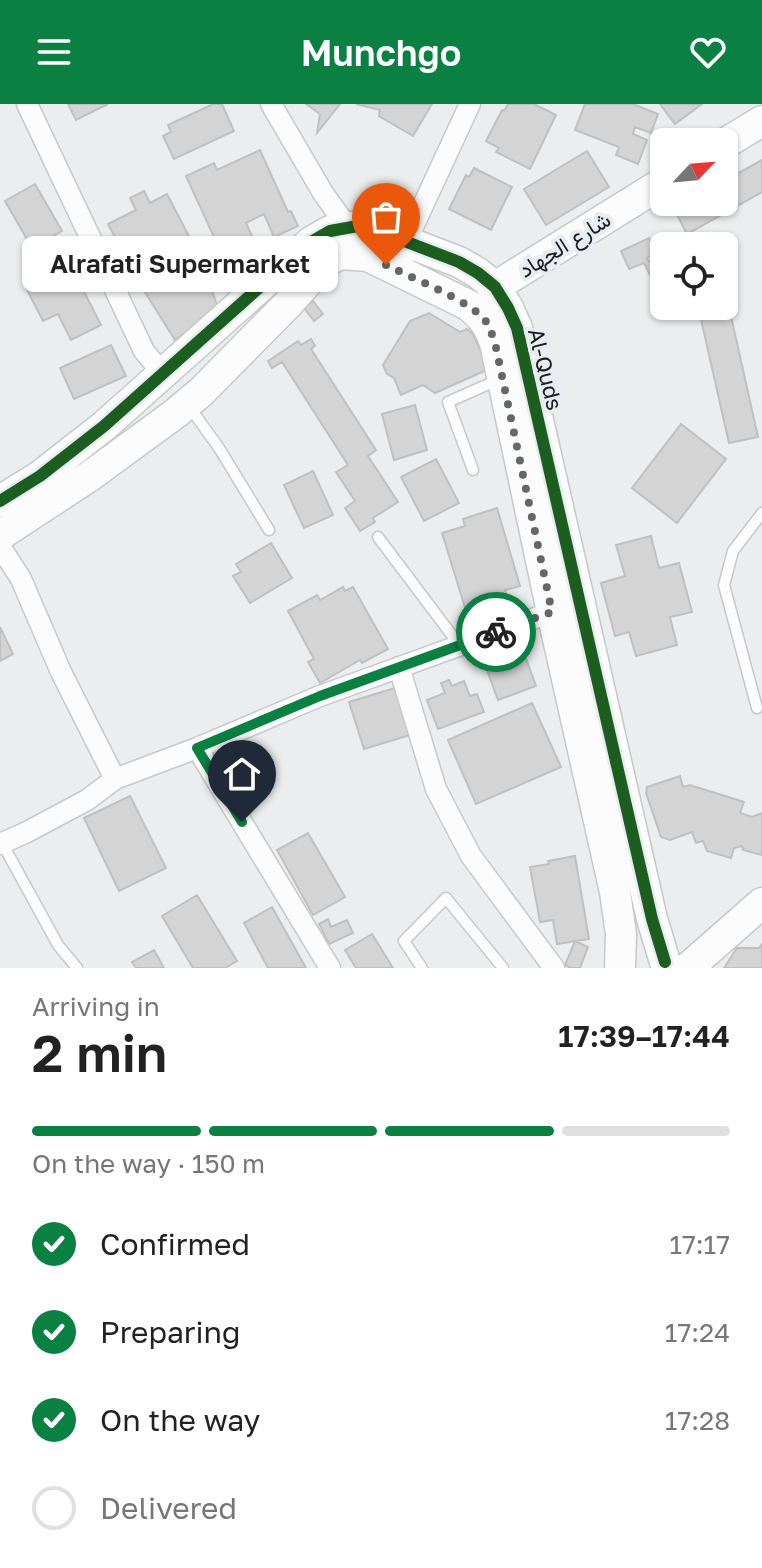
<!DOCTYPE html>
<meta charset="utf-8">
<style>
body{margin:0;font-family:"Golos Text",Vazirmatn,sans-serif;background:#f2f2f2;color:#222;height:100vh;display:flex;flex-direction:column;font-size:30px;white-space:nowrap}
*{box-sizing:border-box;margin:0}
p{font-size:26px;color:#767676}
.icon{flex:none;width:44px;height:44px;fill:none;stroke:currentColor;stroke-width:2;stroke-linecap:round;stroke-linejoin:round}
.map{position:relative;height:864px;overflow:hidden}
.side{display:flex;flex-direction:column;background:#fff;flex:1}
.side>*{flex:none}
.needle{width:52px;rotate:64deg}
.fabs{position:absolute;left:650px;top:24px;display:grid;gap:16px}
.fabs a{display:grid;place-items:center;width:88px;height:88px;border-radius:12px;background:#fff;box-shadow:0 2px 6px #0004;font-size:40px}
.pin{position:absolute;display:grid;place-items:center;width:68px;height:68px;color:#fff;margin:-82px -34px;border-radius:50% 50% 50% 0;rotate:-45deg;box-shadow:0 0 8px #0007}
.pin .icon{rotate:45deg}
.courier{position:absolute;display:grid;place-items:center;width:80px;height:80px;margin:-40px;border:6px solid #0b8043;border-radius:50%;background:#fff;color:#222;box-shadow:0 2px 10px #0007}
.bubble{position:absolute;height:56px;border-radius:12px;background:#fff;box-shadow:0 2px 6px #0004;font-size:26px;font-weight:600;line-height:56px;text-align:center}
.overview em{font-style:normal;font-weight:600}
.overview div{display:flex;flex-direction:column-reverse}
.overview{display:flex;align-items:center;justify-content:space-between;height:136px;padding:0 32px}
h1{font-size:52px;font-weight:600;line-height:60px}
.bar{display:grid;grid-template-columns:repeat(4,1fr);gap:12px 8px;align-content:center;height:96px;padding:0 32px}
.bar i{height:10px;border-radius:6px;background:#e0e0e0}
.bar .on{background:#0b8043}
.bar p{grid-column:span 4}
ol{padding:0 32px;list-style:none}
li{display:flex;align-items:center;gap:24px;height:88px}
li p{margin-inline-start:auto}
li .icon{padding:8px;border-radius:50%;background:#0b8043;color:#fff;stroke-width:4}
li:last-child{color:#767676}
li i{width:44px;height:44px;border:4px solid #e0e0e0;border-radius:50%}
header{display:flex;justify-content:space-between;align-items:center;height:104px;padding:0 32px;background:#0b8043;color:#fff;font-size:36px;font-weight:600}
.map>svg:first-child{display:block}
.building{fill:#d4d4d5;stroke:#c0c0c0;stroke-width:2}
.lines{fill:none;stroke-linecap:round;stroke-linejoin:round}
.lane-casing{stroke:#c7c8ca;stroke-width:13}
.street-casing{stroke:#c7c8ca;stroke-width:23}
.secondary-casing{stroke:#c7c8ca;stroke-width:33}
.lane{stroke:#fcfcfd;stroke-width:10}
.street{stroke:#fcfcfd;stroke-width:20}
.secondary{stroke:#fcfcfd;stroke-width:30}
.cycleway-casing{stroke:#e9edf1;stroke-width:17}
.cycleway{stroke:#1b5e20;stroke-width:12}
.done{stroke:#646667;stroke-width:8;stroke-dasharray:0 14.4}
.route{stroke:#0b8043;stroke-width:10}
.labels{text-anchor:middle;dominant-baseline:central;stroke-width:8;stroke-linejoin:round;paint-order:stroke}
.street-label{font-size:22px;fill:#1b1d1e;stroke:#e9edf1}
</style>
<header><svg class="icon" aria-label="menu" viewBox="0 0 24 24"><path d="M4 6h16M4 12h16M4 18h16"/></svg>Munchgo<svg class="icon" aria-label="heart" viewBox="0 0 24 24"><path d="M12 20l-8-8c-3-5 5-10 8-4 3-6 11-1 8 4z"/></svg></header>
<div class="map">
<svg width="762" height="864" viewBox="0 0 762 864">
<rect width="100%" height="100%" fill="#ebedef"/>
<path class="building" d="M68,0h40l-32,16z
M213,0h9l12,27 -60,28 -11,-23 8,-4 -3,-7z
M306,0h34l-23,29 3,-19z
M356,0h76l-19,32 -34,-20 1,-6z
M508,0h26l22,11 -26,54 -34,-17 3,-4 -13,-7 16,-31 2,1z
M585,0h48l25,10 -7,19 -16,-6 -2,7 14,6 -9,24 -22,-9 3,-8 -44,-17z
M660,0h42l-27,20z
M260,46l28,62 3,-1 7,15 -24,11 -10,-23 -18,9 16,35 -32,14 -44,-96 28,-13 3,7z
M587,47l22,36 -63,38 -22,-36z
M762,56v32l-75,42 -13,-25 13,-7h37v-21z
M474,64l38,19 -21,43 -42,-21 17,-34 3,2z
M35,80l27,47 -30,17 -27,-47z
M144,87l6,12 17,-9 26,50 -23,13 -5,-11 -18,9 -5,-10 -18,10 -16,-31 28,-14 -6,-12z
M649,134l7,15 -9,5 2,4 12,-5 3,6v18l-9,4 -11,-22 -15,6 -8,-18z
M69,158l32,63 -30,15 -13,-26 -15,7 -19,-37z
M197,158l15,29 7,19 -44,30 -32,-51 18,-8z
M724,181l34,152 -29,6 -31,-137h26z
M313,197l10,13 -9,7 -10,-13z
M429,209l31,19 7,-3 6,5 16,35 -54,24 -12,-8 -22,10 -7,-17 -7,-4 -4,-9 27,-44z
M311,235l4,7 -4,3 65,101 -8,6 30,46 -25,16 2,4 -15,9 -15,-23 10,-7 -19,-29 12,-7 -66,-103 -10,6 -4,-7 30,-20 3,4z
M111,241l15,31 -52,23 -14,-31z
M415,301l12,45 -33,10 -12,-46z
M681,320l45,35 -49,64 -45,-35z
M436,355l23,44 -35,18 -23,-44z
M313,367l20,44 -29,13 -20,-43z
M497,404l23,78 -15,4 4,12 -42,12 -25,-81 23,-7 -2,-7z
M651,432l8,32 20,-5 13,49 -22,5 7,28 -41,11 -7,-24 -14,4 -14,-53 24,-7 -9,-31z
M271,439l21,35 -42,25 -17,-27 8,-4 -5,-8z
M343,483l2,4 8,-4 35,62 -26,14 -2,-3 -40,23 -12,-21 6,-3 -26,-48 29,-16 3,5z
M0,523l13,27 -13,7z
M522,544l14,38 -38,14 -14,-38z
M449,576l3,6 12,-5 6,15 7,-2 7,18 -46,17 -11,-29 18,-7 -4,-10z
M395,584l15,47 -46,14 -15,-47z
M532,599l29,64 -85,37 -28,-64z
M680,672l3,11 7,-2 54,17 -4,11 12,4 10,-4v42l-19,-5 -1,-4 -8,2 -3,10 -24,-7 -4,-10 -7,2 -4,-11 -22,8 -9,-3 -15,-44 1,-6z
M130,692l36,72 -47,23 -35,-73z
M308,729l37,64 -32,18 -36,-65z
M575,752l14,83 -32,5 -4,-24 -13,2 -10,-55 19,-3 -1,-3z
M197,791l40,66 -12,7h-32l-31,-52z
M272,803l34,61h-38l-24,-45z
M328,815l3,8 16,-7 6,13 -24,11 -10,-20z
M372,830l21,34h-37l-11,-18z
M575,837l13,6 -8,21h-9l-6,-3z
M762,840v24h-38l13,-20h22z
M154,846l10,18h-28l-4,-6z"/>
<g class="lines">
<g class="lane-casing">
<path id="lane" d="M188,301l31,43 50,82
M473,366l-25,-68 52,-23
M378,433l82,109
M757,604l-33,-123 9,-34 29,-38
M2,739l56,102 19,23
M422,864l-18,-27 42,-43 57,70"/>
</g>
<g class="street-casing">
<path id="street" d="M27,0l117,247 19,23
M271,0l52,89 25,35
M405,150l1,-12 64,-138
M0,442l21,33 40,93 54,107
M399,563l37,122 35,67 83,112
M197,644l133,220
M0,740l25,-11 62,-33 28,-21 82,-31 123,-52 232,-84"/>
</g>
<g class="secondary-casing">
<path id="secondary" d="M724,40l38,-23
M491,201l4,-18 169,-105
M0,397l40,-25 64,-50 186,-166 21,-18 19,-11 28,-5 15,3 86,33 19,11 17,14 13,21 9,20 135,591 13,43
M0,431l90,-59 86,-63 25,-21 86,-87 39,-44 15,-7 27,2 100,49c16,13 20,19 27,38l57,269 63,280 6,42 -1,34
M688,864l74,-65"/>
</g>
<use href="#lane" class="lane"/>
<use href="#street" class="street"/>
<use href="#secondary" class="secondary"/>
<g class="cycleway-casing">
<path id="cycleway" d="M0,397l40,-25 64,-50 186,-166 21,-18 19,-11 28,-5 15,3 86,33 19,11 17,14 13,21 9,20 135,591 13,43"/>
</g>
<use href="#cycleway" class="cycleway"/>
</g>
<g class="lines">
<path class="done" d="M386,161c24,12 84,36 99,55 5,7 7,15 10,23l57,269 -56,20"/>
<path class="route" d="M242,718l-45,-74 123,-52 176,-64"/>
</g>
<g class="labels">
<g class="street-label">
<text transform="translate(564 140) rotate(-32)">شارع الجهاد</text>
<text transform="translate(546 265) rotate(76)">Al-Quds</text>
</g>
</g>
</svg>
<div class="fabs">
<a><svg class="needle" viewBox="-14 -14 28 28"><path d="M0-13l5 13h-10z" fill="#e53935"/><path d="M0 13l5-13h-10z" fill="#767676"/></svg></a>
<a><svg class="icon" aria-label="locate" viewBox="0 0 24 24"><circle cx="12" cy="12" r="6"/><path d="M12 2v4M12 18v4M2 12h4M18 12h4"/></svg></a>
</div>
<div class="pin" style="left:386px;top:161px;background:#ea580c"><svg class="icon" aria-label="bag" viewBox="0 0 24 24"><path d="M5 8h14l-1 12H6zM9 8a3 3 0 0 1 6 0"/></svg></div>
<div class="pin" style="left:242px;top:718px;background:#1f2937"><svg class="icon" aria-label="home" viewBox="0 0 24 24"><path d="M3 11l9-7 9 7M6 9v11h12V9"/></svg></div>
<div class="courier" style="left:496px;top:528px"><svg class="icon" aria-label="bike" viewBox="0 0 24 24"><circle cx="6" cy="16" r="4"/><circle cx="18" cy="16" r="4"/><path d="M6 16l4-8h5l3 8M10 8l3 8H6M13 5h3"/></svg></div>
<div class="bubble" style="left:22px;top:132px;width:316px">Alrafati Supermarket</div>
</div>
<section class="side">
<div class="overview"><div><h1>2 min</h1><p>Arriving in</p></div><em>17:39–17:44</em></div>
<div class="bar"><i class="on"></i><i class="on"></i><i class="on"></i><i></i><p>On the way · 150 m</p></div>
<ol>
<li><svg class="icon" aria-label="check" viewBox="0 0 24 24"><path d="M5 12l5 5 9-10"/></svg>Confirmed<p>17:17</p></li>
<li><svg class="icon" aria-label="check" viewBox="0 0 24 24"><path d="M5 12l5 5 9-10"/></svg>Preparing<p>17:24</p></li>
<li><svg class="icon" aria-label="check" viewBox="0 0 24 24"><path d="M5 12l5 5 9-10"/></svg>On the way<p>17:28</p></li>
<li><i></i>Delivered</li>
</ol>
</section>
